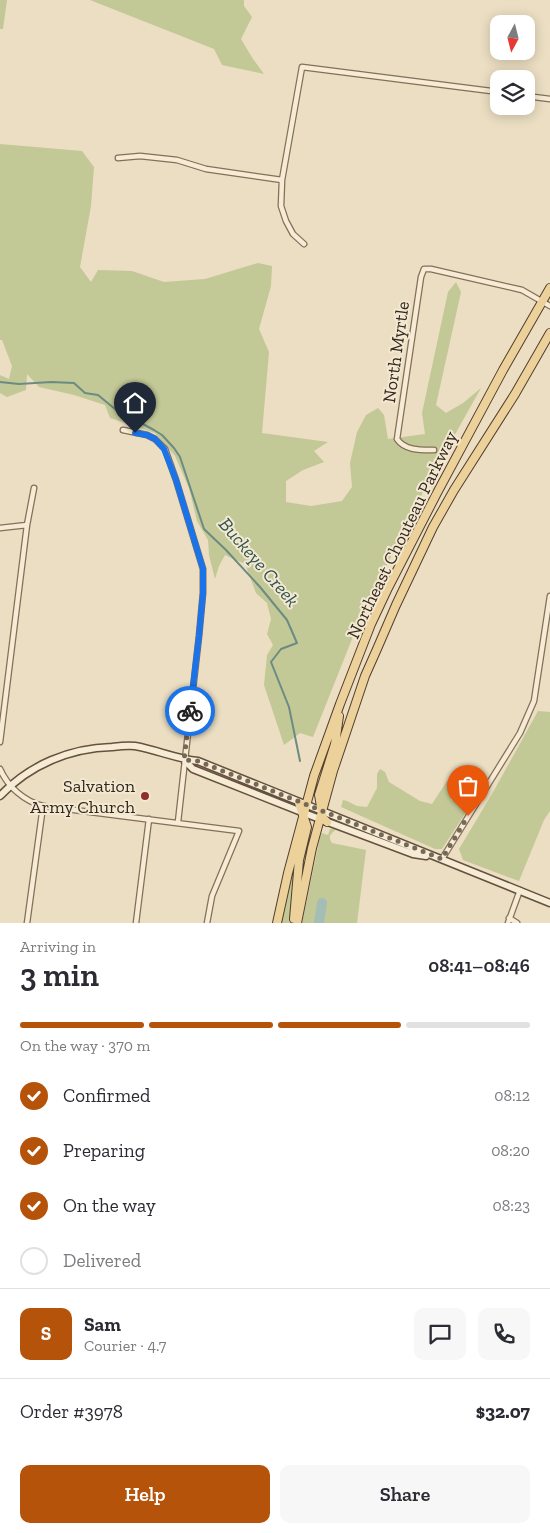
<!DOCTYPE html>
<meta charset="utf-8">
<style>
body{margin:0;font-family:"Zilla Slab",serif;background:#f7f7f7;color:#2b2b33;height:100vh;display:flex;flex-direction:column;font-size:19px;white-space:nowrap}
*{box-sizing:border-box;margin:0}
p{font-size:16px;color:#7c7c81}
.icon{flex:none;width:28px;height:28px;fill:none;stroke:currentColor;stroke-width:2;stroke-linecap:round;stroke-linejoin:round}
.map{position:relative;height:923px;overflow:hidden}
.panel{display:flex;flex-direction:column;background:#fff;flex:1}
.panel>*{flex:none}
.needle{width:32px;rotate:187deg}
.controls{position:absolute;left:490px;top:15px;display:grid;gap:10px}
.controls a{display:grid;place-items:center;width:45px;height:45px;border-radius:10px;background:#fff;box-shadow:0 2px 12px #0003;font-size:25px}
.pin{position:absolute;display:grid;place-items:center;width:42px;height:42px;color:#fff;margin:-51px -21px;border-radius:50% 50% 50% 0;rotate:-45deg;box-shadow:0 0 5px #0007}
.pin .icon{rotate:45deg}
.courier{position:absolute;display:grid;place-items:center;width:50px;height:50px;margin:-25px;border:4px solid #1a73e8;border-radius:50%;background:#fff;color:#222;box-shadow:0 1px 6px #0007}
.summary em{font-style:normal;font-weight:600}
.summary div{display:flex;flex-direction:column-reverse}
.summary{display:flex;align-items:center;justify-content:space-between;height:85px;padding:0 20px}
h1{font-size:32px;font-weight:600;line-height:38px}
.bar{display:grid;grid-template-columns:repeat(4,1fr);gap:8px 5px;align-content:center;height:60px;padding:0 20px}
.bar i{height:6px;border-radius:4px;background:#e1e1e2}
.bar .current{background:#b45309}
.bar p{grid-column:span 4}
.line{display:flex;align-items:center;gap:12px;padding:0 20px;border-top:1px solid #e1e1e2}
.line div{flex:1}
.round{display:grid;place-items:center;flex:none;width:52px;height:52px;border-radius:10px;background:#f7f7f7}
ol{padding:0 20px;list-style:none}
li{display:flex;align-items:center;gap:15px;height:55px}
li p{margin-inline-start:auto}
li .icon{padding:5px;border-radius:50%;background:#b45309;color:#fff;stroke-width:4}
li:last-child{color:#7c7c81}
li i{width:28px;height:28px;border:2px solid #e1e1e2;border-radius:50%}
.button{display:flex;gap:10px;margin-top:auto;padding:10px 20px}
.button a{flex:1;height:58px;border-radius:10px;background:#b45309;color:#fff;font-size:20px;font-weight:600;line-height:58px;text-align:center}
.button a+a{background:#f7f7f7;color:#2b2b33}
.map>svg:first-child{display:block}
.green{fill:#c3c897}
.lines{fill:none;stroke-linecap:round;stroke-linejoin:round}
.stream{stroke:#6c8b83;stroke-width:2}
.river{stroke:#a4beb6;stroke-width:10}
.street-casing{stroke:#846f5a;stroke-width:7}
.secondary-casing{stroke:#65513d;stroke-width:9}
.primary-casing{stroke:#513e2e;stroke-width:10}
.street{stroke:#f6ebd4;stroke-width:4.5}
.secondary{stroke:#f6ebd4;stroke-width:6}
.primary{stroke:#edd19b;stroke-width:8}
.done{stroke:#746857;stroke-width:5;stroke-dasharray:0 9}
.route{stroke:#1a73e8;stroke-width:6}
.poi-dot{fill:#8f2e31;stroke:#f3e8d1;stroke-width:2}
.labels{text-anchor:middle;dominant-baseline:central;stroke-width:4;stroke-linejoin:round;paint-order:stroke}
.street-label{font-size:18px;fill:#34281e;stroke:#f3e8d1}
.poi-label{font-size:18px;fill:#34281e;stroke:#f3e8d1;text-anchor:end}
.water-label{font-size:19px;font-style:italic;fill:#2e5350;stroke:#f3e8d1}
</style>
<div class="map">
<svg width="550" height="923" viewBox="0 0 550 923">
<rect width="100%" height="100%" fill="#ebdec2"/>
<path class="green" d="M0,0h7l-4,29h-3z
M90,0h154v6l8,11 -11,22 12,20 11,15 -42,-9 -8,-16z
M0,144l82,7 12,16 -3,39 -11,61 11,15 7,-12 34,1 32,11 41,-3 53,-16 14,3 -1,20 -12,43 10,23 -7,81 66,9 -14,9 10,11 -21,8 -17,11v21l25,4 31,-5 10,-14 -2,-24 7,-31 9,-17 12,-7 6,7 4,24 37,-5 -3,-21 26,-121 8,-10 5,10 -25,113 10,8 17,-10 18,-15 -56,100 -65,131 -47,118 -13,-4 -16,12 -20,-60 3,-30 6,-10 -6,-11 4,-15 -4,-16 -11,-10 -11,-29 -20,-9 -6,11 -4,13 -6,-24 -1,-15 -11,-19 -8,-33 -14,-32 -20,-23 -45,-15 -5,-13 -31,-10 -35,-8 -12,-13 -1,16 -19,7 -7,-4v-18l9,4 3,-13 -10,-26h-2z
M538,711l12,1v99l-6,9 -25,61 -56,-21 -4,-11 33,-55z
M380,769l5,3 4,10 31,19 12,3 15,-23 7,1 -3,18 21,3 -30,46h-7l-94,-42 2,-7 4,1 10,5 10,1 10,-19v-14z
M330,829h6c-4,5 -9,6 -4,14l34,7 -9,73h-55l18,-86 2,-4 6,2z
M303,830l-6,30 -6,63h-10z"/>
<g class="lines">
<path class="stream" d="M0,382l19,2 32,-2 23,1 11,10 13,2 17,14 39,21 8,5 12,13 6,9 24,72 22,21 34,37 27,33 10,23 -16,6 -10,13 18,45 11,54"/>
<path class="river" d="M319,923l3,-20"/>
<g class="street-casing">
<path id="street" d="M526,96l24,3
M118,158l22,-2 37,4 29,9 76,11
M304,244l-11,-10 -7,-13 -5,-15 1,-26 20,-113 197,25
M123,430l24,5 8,4 10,10 11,31 27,89v24l-4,43 -21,186
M434,450c-12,0 -29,1 -37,-11l24,-162 3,-8h7l91,21 28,16
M0,528l27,-3
M0,742l27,-217 7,-37
M0,769c8,18 24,32 43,37l196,25 -27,65 -5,27
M442,859l78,-126 14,-32 16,-105
M509,918l8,5
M27,923l16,-117
M136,923l13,-104
M508,923l12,-33"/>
</g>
<g class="secondary-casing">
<path id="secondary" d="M184,760l9,9 111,44 109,41 13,2
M0,796c29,-31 70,-48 112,-49 8,-1 16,-2 23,-1 22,4 42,13 63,15l352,142"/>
</g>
<g class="primary-casing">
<path id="primary" d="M327,822l-4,-4 -4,-23 16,-51 4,-28
M294,919l5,-59 8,-33 -8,-24
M277,923l11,-50 26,-97 26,-72 31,-80 16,-34 50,-97 66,-123 47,-82
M297,923l15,-75 21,-77 32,-95 12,-27 19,-44 37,-78 21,-37 61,-96 35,-61"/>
</g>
<use href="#street" class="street"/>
<use href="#secondary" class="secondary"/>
<use href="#primary" class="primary"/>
</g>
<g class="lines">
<path class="done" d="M190,711l-6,49 14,1 244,98 26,-43"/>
<path class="route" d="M135,433l12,2 8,4 9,10 12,31 27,89v24l-4,43 -9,75"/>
</g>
<circle class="poi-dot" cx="145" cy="796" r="5"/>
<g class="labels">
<g class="street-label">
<text transform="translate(396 352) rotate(-82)">North Myrtle</text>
<text transform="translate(402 535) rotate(-64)">Northeast Chouteau Parkway</text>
</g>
<g class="poi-label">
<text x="135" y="786">Salvation<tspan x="135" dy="21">Army Church</tspan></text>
</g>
<g class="water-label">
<text transform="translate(259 562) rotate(49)">Buckeye Creek</text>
</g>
</g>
</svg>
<div class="controls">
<a><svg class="needle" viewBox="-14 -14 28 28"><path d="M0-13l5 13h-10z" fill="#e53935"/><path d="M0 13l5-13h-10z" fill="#7c7c81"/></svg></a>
<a><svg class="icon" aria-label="layers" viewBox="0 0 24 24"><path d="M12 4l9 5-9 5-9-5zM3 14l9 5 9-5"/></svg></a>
</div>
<div class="pin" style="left:468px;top:816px;background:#ea580c"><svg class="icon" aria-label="bag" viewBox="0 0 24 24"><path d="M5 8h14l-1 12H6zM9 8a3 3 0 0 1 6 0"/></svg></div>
<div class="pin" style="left:135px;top:433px;background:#1f2937"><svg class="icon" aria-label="home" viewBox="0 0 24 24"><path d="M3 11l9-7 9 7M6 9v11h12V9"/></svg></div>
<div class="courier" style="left:190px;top:711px"><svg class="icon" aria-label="bike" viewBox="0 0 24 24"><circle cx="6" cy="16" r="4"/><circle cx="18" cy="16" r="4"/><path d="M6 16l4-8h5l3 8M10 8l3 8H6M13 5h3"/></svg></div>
</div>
<section class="panel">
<div class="summary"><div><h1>3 min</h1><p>Arriving in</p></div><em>08:41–08:46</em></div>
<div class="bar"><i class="current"></i><i class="current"></i><i class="current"></i><i></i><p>On the way · 370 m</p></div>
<ol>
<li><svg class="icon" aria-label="check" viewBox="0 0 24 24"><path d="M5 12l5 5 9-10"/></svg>Confirmed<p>08:12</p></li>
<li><svg class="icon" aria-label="check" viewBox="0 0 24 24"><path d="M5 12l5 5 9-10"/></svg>Preparing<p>08:20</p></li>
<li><svg class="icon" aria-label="check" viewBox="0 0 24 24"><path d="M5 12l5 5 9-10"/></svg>On the way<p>08:23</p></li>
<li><i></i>Delivered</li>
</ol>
<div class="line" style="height:90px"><b class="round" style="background:#b45309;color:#fff">S</b><div><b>Sam</b><p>Courier · 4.7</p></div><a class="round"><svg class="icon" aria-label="chat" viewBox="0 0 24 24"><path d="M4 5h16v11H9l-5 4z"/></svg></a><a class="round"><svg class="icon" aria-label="phone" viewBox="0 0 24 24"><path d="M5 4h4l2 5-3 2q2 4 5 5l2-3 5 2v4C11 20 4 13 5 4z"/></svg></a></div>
<div class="line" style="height:65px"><div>Order #3978</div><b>$32.07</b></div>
<div class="button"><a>Help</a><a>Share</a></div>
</section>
